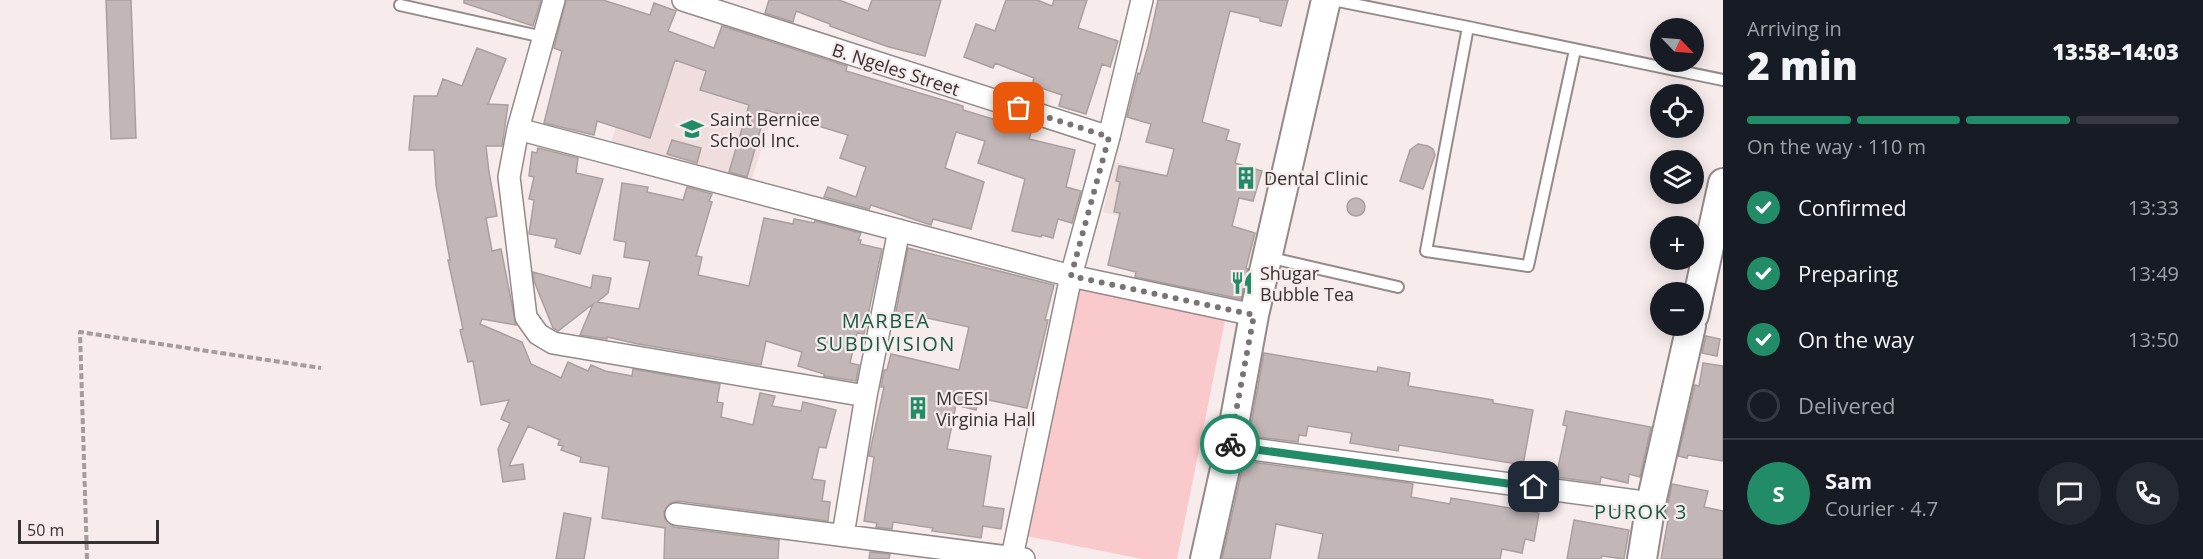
<!DOCTYPE html>
<meta charset="utf-8">
<style>
body{margin:0;font-family:"Open Sans",sans-serif;background:#242831;color:#f1f3f6;height:100vh;display:flex;flex-direction:column;font-size:22px;white-space:nowrap}
*{box-sizing:border-box;margin:0}
p{font-size:20px;color:#9ea1a6}
.icon{flex:none;width:33px;height:33px;fill:none;stroke:currentColor;stroke-width:2;stroke-linecap:round;stroke-linejoin:round}
.map{position:relative;flex:1;overflow:hidden}
.side{display:flex;flex-direction:column;background:#171b24;width:480px}
.side>*{flex:none}
.needle{width:39px;rotate:115deg}
.buttons{position:absolute;left:1650px;top:18px;display:grid;gap:12px}
.buttons a{display:grid;place-items:center;width:54px;height:54px;border-radius:50%;background:#171b24;box-shadow:0 3px 15px #0003;font-size:30px}
.scale{position:absolute;left:18px;bottom:15px;width:141px;box-sizing:border-box;padding-left:6px;border:3px solid #373232;border-top:0;font-size:16px;line-height:21px;white-space:nowrap;color:#373232;-webkit-text-stroke:4px #f7ebeb;paint-order:stroke}
.pin{position:absolute;display:grid;place-items:center;width:51px;height:51px;color:#fff;margin:-26px;border-radius:12px;box-shadow:0 3px 9px #0006}
.courier{position:absolute;display:grid;place-items:center;width:60px;height:60px;margin:-30px;border:4px solid #228b68;border-radius:50%;background:#fff;color:#222;box-shadow:0 2px 8px #0007}
.overview em{font-style:normal;font-weight:800}
.overview div{display:flex;flex-direction:column-reverse}
.overview{display:flex;align-items:center;justify-content:space-between;height:102px;padding:0 24px}
h1{font-size:39px;font-weight:800;line-height:45px}
.bar{display:grid;grid-template-columns:repeat(4,1fr);gap:9px 6px;align-content:center;height:72px;padding:0 24px}
.bar i{height:8px;border-radius:4px;background:#363941}
.bar .selected{background:#228b68}
.bar p{grid-column:span 4}
.line{display:flex;align-items:center;gap:15px;padding:0 24px;border-top:2px solid #363941}
.line div{flex:1}
.round{display:grid;place-items:center;flex:none;width:63px;height:63px;border-radius:32px;background:#242831}
ol{padding:0 24px;list-style:none}
li{display:flex;align-items:center;gap:18px;height:66px}
li p{margin-inline-start:auto}
li .icon{padding:6px;border-radius:50%;background:#228b68;color:#fff;stroke-width:4}
li:last-child{color:#9ea1a6}
li i{width:33px;height:33px;border:3px solid #363941;border-radius:50%}
main{display:flex;flex:1;min-height:0}
.map>svg:first-child{display:block}
.built{fill:#f0dddd}
.green{fill:#fac9cb}
.building{fill:#c2b6b7;stroke:#aa9f9f;stroke-width:1.5}
.lines{fill:none;stroke-linecap:round;stroke-linejoin:round}
.lane-casing{stroke:#948a8a;stroke-width:14}
.street-casing{stroke:#948a8a;stroke-width:24}
.secondary-casing{stroke:#948a8a;stroke-width:32}
.path{stroke:#a49b9b;stroke-width:4;stroke-dasharray:6 3;stroke-linecap:butt}
.lane{stroke:#fff;stroke-width:10}
.street{stroke:#fff;stroke-width:21}
.secondary{stroke:#fff;stroke-width:28}
.done{stroke:#7a7373;stroke-width:6;stroke-dasharray:0 10.8}
.route{stroke:#228b68;stroke-width:8}
.labels{text-anchor:middle;dominant-baseline:central;stroke-width:4.5;stroke-linejoin:round;paint-order:stroke}
.street-label{font-size:18px;fill:#373232;stroke:#f7ebeb}
.poi-label{font-size:18px;fill:#373232;stroke:#f7ebeb;text-anchor:start}
.neighbourhood-label{font-size:20px;letter-spacing:1.5px;fill:#155c44;stroke:#f7ebeb}
</style>
<main>
<div class="map">
<svg width="1723" height="559" viewBox="0 0 1723 559">
<rect width="100%" height="100%" fill="#f7ebeb"/>
<path class="built" d="M640,49l64,22 -5,20 74,23 -22,67 -140,-38z
M1115,162l52,13 -13,50 -51,-13z"/>
<path class="green" d="M1078,285l148,30 -49,244h-35l-115,-23z"/>
<path class="building" d="M106,0h25l5,138 -25,1z
M464,0h77l-8,26 -69,-23z
M566,0h37l47,15 4,-12 22,8 -8,20 46,17 8,-22 125,40 -1,5 117,35v4l43,13 2,-5 25,8 -4,13 46,11 -9,37 15,4 -9,32 -14,-4 -5,19 -11,-3 -1,2 -29,-6 13,-52 -47,-16 7,-22 -29,-9 -11,36 39,14 -13,47 -38,-10 -2,6 -60,-20 -2,4 -45,-12 4,-10 28,10 10,-30 -26,-9 8,-23 -82,-25 -19,67 -18,-5 20,-67 -49,-15 6,-19 -31,-11 -25,78 -53,-17 -3,14 -50,-12 18,-72 -8,-3z
M769,0h70l29,11 4,-11h69l-16,56 -36,-9 -37,-13 -22,-8v-2l-34,-13 -3,11 -28,-9z
M1006,0h31l15,6 2,-6h33l-9,28 40,13 -8,26 -8,-3 -16,50 -27,-8 3,-11 -30,-10 2,-7 -39,-15 -2,5 -29,-11 12,-33 19,7z
M1158,0h130l-7,26 -21,-5v-3l-30,-7 -28,111 27,8 -3,10 14,4 -5,19 27,8 -9,30 -14,-3 -7,28 23,7 -9,35 2,1 -7,30 -106,-22 1,-5 -28,-7 12,-52 -6,-1 6,-30 -4,-1 3,-15 48,10 7,-27 -28,-7 5,-18 -24,-7 11,-44 2,1 8,-28z
M477,48l29,11 -18,45 20,1 -6,41h-16l3,26 8,44 -11,2 6,33 9,-2 15,76 -34,-6 -2,5 42,18 9,22 30,14 7,-16 20,9 3,-6 14,6 27,5 1,-7 87,15 -3,18 6,1 -2,14 32,8 7,-32 15,3 -3,10 29,5 2,-9 33,8 -10,38 -7,-1 -7,32 13,2 -3,20 8,1 -2,19 -150,-20 -7,2 -7,9 1,7 9,8 105,13 -1,19h-114l1,-31 -63,-10 7,-51 -29,-5 1,-5 -20,-7 2,-4 -5,-1 2,-5 -32,-14 -19,40 14,-2 2,15 -22,3 -5,-33 12,-26 -9,-4 8,-19 -28,5 -8,-44 -5,1 -8,-32 3,-1 -15,-69h2l-14,-75 -2,-35h-25l5,-54h23l6,-17 19,7z
M672,140l29,8 -4,15 -30,-9z
M1418,144l10,2 5,3 2,6 -12,34 -23,-8 10,-31z
M538,148l40,10 -2,15 27,6 -23,75 -25,-7 2,-8 -28,-5 5,-34 -5,-1 5,-22 -5,-1 3,-24 5,1z
M622,183l26,4 -1,5 36,8 4,-13 25,7 -3,7 3,1 -16,54 6,1 -4,18 51,11 15,-68 29,6 1,-5 20,4 1,-2 46,12 -3,7h3l-1,4 22,5 -18,85 -7,-1 -7,30 9,2 -3,16 -32,-5v-2l-26,-8 4,-14 -36,-11 -5,24 -123,-21 -31,-7v2l-27,-4 13,-31 -35,27 -5,-3 -19,-47 -1,-9 58,16 2,-13 18,3 -3,15 -11,9 42,7 11,-48 -26,-4 2,-15 -12,-2z
M1347 207a9 9 0 1 1 18 0a9 9 0 1 1-18 0Z
M908,248l146,37 -9,35h3l-21,88 -48,-10 -3,12 -20,-5 -9,44 44,7 -8,50 21,3 -3,20 -18,-3 -2,12 -49,-7 1,-3 -40,-6 -1,7 -16,-2 1,-4 -13,-2 10,-64 -5,-1 15,-69h-3l3,-17h3l4,-16 68,16 10,-43 -42,-9 -2,5 -30,-6z
M1706,336l14,3 -3,17 -15,-3z
M1264,353l113,19 1,-5 32,6 -2,13 85,14v3l40,7 -10,55 -124,-20 -1,6 -48,-8 2,-10 -44,-7 -2,10 -7,-1 -1,7 -49,-6z
M1703,363l20,3v95l-35,-6 -1,3 -9,-2 17,-71 4,1z
M1566,411l85,16 -11,50 -11,-3 -1,9 -27,-6 -1,6 -44,-6 11,-51 -4,-1z
M1244,461l165,22 4,1 -2,13 39,7 1,-6 88,15 -5,28 -9,-2 -3,14 -20,-4 -2,10h-182l5,-25 -47,-10 -6,35h-48z
M1672,484l36,7 -4,16 19,4v48h-62l7,-39 -3,-1z
M564,513l27,5 -7,41h-28z
M1574,520l55,10 -5,29 -22,-3 -1,3h-34z
M870,552l20,2 -1,5h-20z"/>
<g class="lines">
<g class="lane-casing">
<path id="lane" d="M1333,0l135,27
M400,5l143,32
M1575,50l-47,216 -102,-15 42,-224 255,53
M1267,257l131,30"/>
</g>
<g class="street-casing">
<path id="street" d="M554,0l-36,129 -9,48 17,140 12,17 15,9 313,53
M683,0l426,137
M518,129l553,147 183,39
M1230,446l421,57
M676,514l348,45
M843,535l23,-139 33,-166
M1012,557l59,-281 38,-139 33,-137"/>
</g>
<g class="secondary-casing">
<path id="secondary" d="M1694,315l29,-132
M1205,559l25,-113 24,-131 72,-315
M1642,559l9,-56 40,-177"/>
</g>
<path class="path" d="M87,559l-7,-227 241,36"/>
<use href="#lane" class="lane"/>
<use href="#street" class="street"/>
<use href="#secondary" class="secondary"/>
</g>
<g class="lines">
<path class="done" d="M1019,108l90,29 -38,139 183,39 -24,129"/>
<path class="route" d="M1230,444v2l304,41"/>
</g>
<defs>
<g id="school-bare" transform="scale(1.8)"><path d="M0-5L7-2L0 1L-7-2ZM-4 1L0 2.5L4 1V4Q0 6-4 4Z" fill="#228b68" stroke="#f7ebeb" stroke-width="2.5" paint-order="stroke"/></g>
<g id="building-bare" transform="scale(1.8)"><path d="M-4-6H4V6H1V3H-1V6H-4ZM-2.5-4.3h1.7v1.8h-1.7ZM.8-4.3h1.7v1.8H.8ZM-2.5-1h1.7V.8h-1.7ZM.8-1h1.7V.8H.8Z" fill="#228b68" stroke="#f7ebeb" stroke-width="2.5" paint-order="stroke"/></g>
<g id="restaurant-bare" transform="scale(1.8)"><path d="M-5-6h1v4h1v-4h1v4h1v-4h1v5L-1.5 .5V6h-2V.5L-5-1ZM5-6V6H3V1.5H1.5Q1.5-4 5-6Z" fill="#228b68" stroke="#f7ebeb" stroke-width="2.5" paint-order="stroke"/></g>
</defs>
<g fill-rule="evenodd">
<use href="#school-bare" x="692" y="129"/>
<use href="#building-bare" x="1246" y="178"/>
<use href="#restaurant-bare" x="1242" y="283"/>
<use href="#building-bare" x="918" y="408"/>
</g>
<g class="labels">
<g class="street-label">
<text transform="translate(896 69) rotate(18)">B. Ngeles Street</text>
</g>
<g class="poi-label">
<text x="710" y="119">Saint Bernice<tspan x="710" dy="21">School Inc.</tspan></text>
<text x="1264" y="178">Dental Clinic</text>
<text x="1260" y="273">Shugar<tspan x="1260" dy="21">Bubble Tea</tspan></text>
<text x="936" y="398">MCESI<tspan x="936" dy="21">Virginia Hall</tspan></text>
</g>
<g class="neighbourhood-label">
<text x="886" y="320">MARBEA<tspan x="886" dy="23">SUBDIVISION</tspan></text>
<text x="1641" y="511">PUROK 3</text>
</g>
</g>
</svg>
<div class="buttons">
<a><svg class="needle" viewBox="-14 -14 28 28"><path d="M0-13l5 13h-10z" fill="#e53935"/><path d="M0 13l5-13h-10z" fill="#9ea1a6"/></svg></a>
<a><svg class="icon" aria-label="locate" viewBox="0 0 24 24"><circle cx="12" cy="12" r="6"/><path d="M12 2v4M12 18v4M2 12h4M18 12h4"/></svg></a>
<a><svg class="icon" aria-label="layers" viewBox="0 0 24 24"><path d="M12 4l9 5-9 5-9-5zM3 14l9 5 9-5"/></svg></a>
<a>+</a>
<a>−</a>
</div>
<div class="scale">50 m</div>
<div class="pin" style="left:1019px;top:108px;background:#ea580c"><svg class="icon" aria-label="bag" viewBox="0 0 24 24"><path d="M5 8h14l-1 12H6zM9 8a3 3 0 0 1 6 0"/></svg></div>
<div class="pin" style="left:1534px;top:487px;background:#1f2937"><svg class="icon" aria-label="home" viewBox="0 0 24 24"><path d="M3 11l9-7 9 7M6 9v11h12V9"/></svg></div>
<div class="courier" style="left:1230px;top:444px"><svg class="icon" aria-label="bike" viewBox="0 0 24 24"><circle cx="6" cy="16" r="4"/><circle cx="18" cy="16" r="4"/><path d="M6 16l4-8h5l3 8M10 8l3 8H6M13 5h3"/></svg></div>
</div>
<section class="side">
<div class="overview"><div><h1>2 min</h1><p>Arriving in</p></div><em>13:58–14:03</em></div>
<div class="bar"><i class="selected"></i><i class="selected"></i><i class="selected"></i><i></i><p>On the way · 110 m</p></div>
<ol>
<li><svg class="icon" aria-label="check" viewBox="0 0 24 24"><path d="M5 12l5 5 9-10"/></svg>Confirmed<p>13:33</p></li>
<li><svg class="icon" aria-label="check" viewBox="0 0 24 24"><path d="M5 12l5 5 9-10"/></svg>Preparing<p>13:49</p></li>
<li><svg class="icon" aria-label="check" viewBox="0 0 24 24"><path d="M5 12l5 5 9-10"/></svg>On the way<p>13:50</p></li>
<li><i></i>Delivered</li>
</ol>
<div class="line" style="height:108px"><b class="round" style="background:#228b68;color:#fff">S</b><div><b>Sam</b><p>Courier · 4.7</p></div><a class="round"><svg class="icon" aria-label="chat" viewBox="0 0 24 24"><path d="M4 5h16v11H9l-5 4z"/></svg></a><a class="round"><svg class="icon" aria-label="phone" viewBox="0 0 24 24"><path d="M5 4h4l2 5-3 2q2 4 5 5l2-3 5 2v4C11 20 4 13 5 4z"/></svg></a></div>
</section>
</main>
